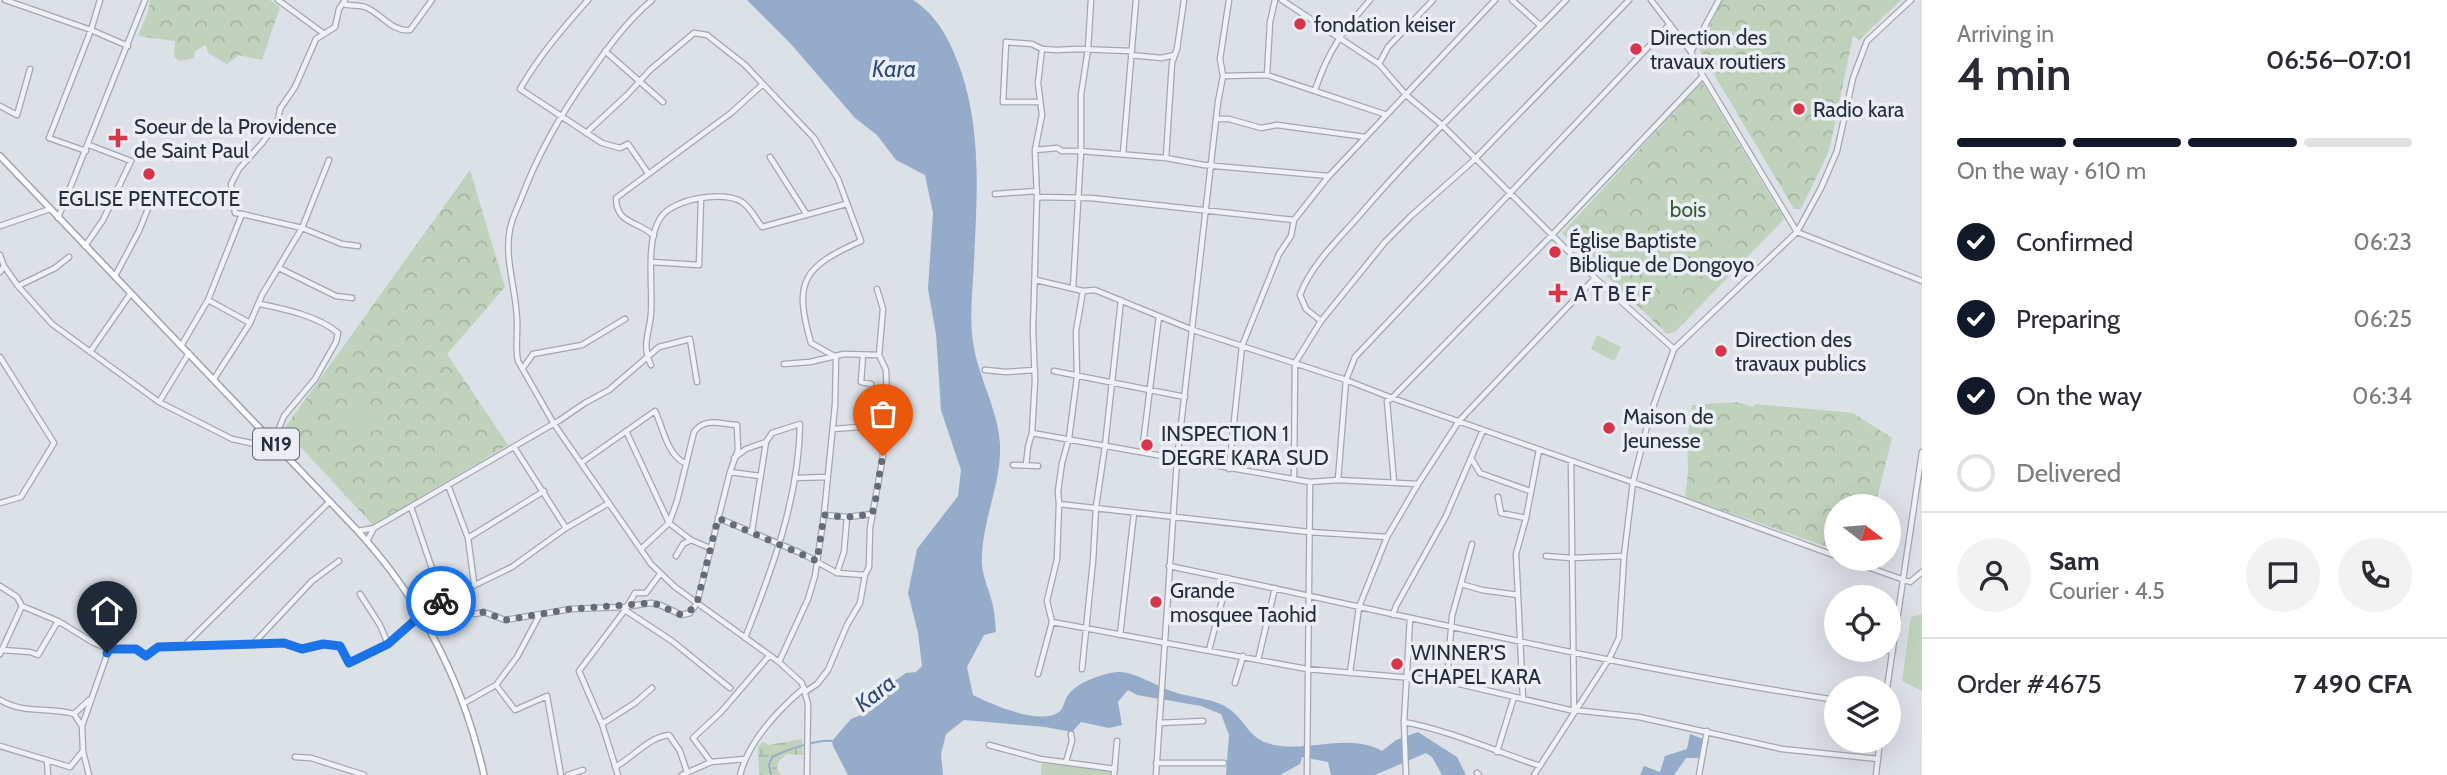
<!DOCTYPE html>
<meta charset="utf-8">
<style>
body{margin:0;font-family:Cabin,sans-serif;background:#f2f2f3;color:#2b2b33;height:100vh;display:flex;flex-direction:column;font-size:26px;white-space:nowrap}
*{box-sizing:border-box;margin:0}
p{font-size:23px;color:#7c7c81}
.icon{flex:none;width:38px;height:38px;fill:none;stroke:currentColor;stroke-width:2;stroke-linecap:round;stroke-linejoin:round}
.map{position:relative;flex:1;overflow:hidden}
.details{display:flex;flex-direction:column;background:#fff;width:525px}
.details>*{flex:none}
.needle{width:46px;rotate:106deg}
.buttons{position:absolute;left:1824px;top:494px;display:grid;gap:14px}
.buttons a{display:grid;place-items:center;width:77px;height:77px;border-radius:50%;background:#fff;box-shadow:0 7px 28px #0002;font-size:35px}
.pin{position:absolute;display:grid;place-items:center;width:60px;height:60px;color:#fff;margin:-72px -30px;border-radius:50% 50% 50% 0;rotate:-45deg;box-shadow:0 0 7px #0007}
.pin .icon{rotate:45deg}
.courier{position:absolute;display:grid;place-items:center;width:70px;height:70px;margin:-35px;border:5px solid #1a73e8;border-radius:50%;background:#fff;color:#222;box-shadow:0 2px 9px #0007}
.overview em{font-style:normal;font-weight:600}
.overview div{display:flex;flex-direction:column-reverse}
.overview{display:flex;align-items:center;justify-content:space-between;height:119px;padding:0 35px}
h1{font-size:46px;font-weight:600;line-height:52px}
.bar{display:grid;grid-template-columns:repeat(4,1fr);gap:10px 7px;align-content:center;height:84px;padding:0 35px}
.bar i{height:9px;border-radius:5px;background:#e1e1e2}
.bar .active{background:#111827}
.bar p{grid-column:span 4}
.line{display:flex;align-items:center;gap:18px;padding:0 35px;border-top:2px solid #e1e1e2}
.line div{flex:1}
.round{display:grid;place-items:center;flex:none;width:74px;height:74px;border-radius:37px;background:#f2f2f3}
ol{padding:0 35px;list-style:none}
li{display:flex;align-items:center;gap:21px;height:77px}
li p{margin-inline-start:auto}
li .icon{padding:7px;border-radius:50%;background:#111827;color:#fff;stroke-width:4}
li:last-child{color:#7c7c81}
li i{width:38px;height:38px;border:4px solid #e1e1e2;border-radius:50%}
main{display:flex;flex:1;min-height:0}
.map>svg:first-child{display:block}
.forest{fill:url(#forest-crowns)}
.wetland{fill:url(#wetland-marsh)}
.park{fill:#c1d2bc}
.water{fill:#94acca}
.lines{fill:none;stroke-linecap:round;stroke-linejoin:round}
.stream{stroke:#94acca;stroke-width:2}
.minor-casing{stroke:#a1a7b1;stroke-width:7}
.major-casing{stroke:#9aa4b4;stroke-width:8}
.minor{stroke:#eff1f5;stroke-width:4.5}
.major{stroke:#fff;stroke-width:5}
.done{stroke:#656c79;stroke-width:7;stroke-dasharray:0 12.6}
.route{stroke:#1a73e8;stroke-width:9}
.poi-dot{fill:#d73649;stroke:#ebeff5;stroke-width:2.5}
.labels{text-anchor:middle;dominant-baseline:central;stroke-width:7;stroke-linejoin:round;paint-order:stroke}
.shield{fill:#ebeff5;stroke:#606775;stroke-width:2}
.shield-label{font-size:19px;font-weight:bold;fill:#252d3e}
.poi-label{font-size:21px;fill:#252d3e;stroke:#ebeff5;text-anchor:start}
.park-label{font-size:21px;fill:#375b31;stroke:#ebeff5}
.water-label{font-size:23px;font-style:italic;fill:#2c4a75;stroke:#ebeff5}
</style>
<main>
<div class="map">
<svg width="1922" height="775" viewBox="0 0 1922 775">
<defs>
<pattern id="forest-crowns" width="20" height="18" patternUnits="userSpaceOnUse" patternTransform="scale(1.75)"><rect width="20" height="18" fill="#c1d2bc"/><path d="M2 6a3 3 0 1 1 6 0M12 15a3 3 0 1 1 6 0" fill="none" stroke="#a6b5a3"/></pattern>
<pattern id="wetland-marsh" width="20" height="14" patternUnits="userSpaceOnUse" patternTransform="scale(1.75)"><rect width="20" height="14" fill="#c1d2bc"/><path d="M1 5h8M5 5V1M11 12h8M15 12V8" fill="none" stroke="#a6b5a3"/></pattern>
</defs>
<rect width="100%" height="100%" fill="#dce0e7"/>
<path class="forest" d="M150,0h120l10,7 -18,53 -23,-5 -12,9 -19,-11 -2,-8 -11,6 -1,7 -14,3 -6,-4 1,-16 -37,-5 10,-24z
M1722,0h179l-42,40 -6,-4 -24,115 -28,58h-7l-95,-160z
M1702,82l82,137 -109,113 -8,2 -105,-101z
M470,170l35,117 -58,67 61,91 -135,80 -89,-96z
M1737,402l16,5 2,-3 98,9 39,25 -17,68h-39v44l-151,-53 3,-24 -1,-33 5,-35z"/>
<path class="wetland" d="M802,739l1,16 -16,-1 -9,8 -1,7 4,6h-22l-1,-28 4,-5 7,3z"/>
<path class="park" d="M1597,335l24,12 -7,14 -23,-12z
M355,397l30,14 -10,21 -30,-14z
M1922,614v76h-2l-18,-9 9,-64z
M1042,763l70,8 -1,4h-70z"/>
<path class="water" d="M747,0h166c25,16 37,41 47,68 22,63 17,128 14,194 -1,26 -5,54 -1,80 5,35 25,67 27,102 2,41 -20,80 -18,121 1,13 8,27 11,41 2,8 2,17 3,26l-12,3 -17,32 6,28c18,9 67,31 86,17 6,-5 5,-13 10,-18 8,-12 39,-23 53,-22 17,2 38,16 55,21 17,5 41,6 55,18 12,10 19,27 35,32 37,12 80,-12 115,8l14,-11 22,-8 39,25 9,18h-24l-10,-18 -6,-4 -51,22h-44l-3,-13 -26,-5 -2,7 -20,11h-54l3,-40 -8,-21 -20,-8 -64,-11 -9,-5 -10,12 4,23 -13,3 -28,-6 -9,10 -27,-5 -81,-7 -18,14 -5,20 2,21h-95l-15,-29 -1,-5 19,-22 19,-8 23,-29 13,-9 10,-1 6,-6 -4,-33 -10,-40 9,-44 41,-53 3,-26 -20,-60 -5,-76 -8,-45 5,-76 -8,-38 -29,-15 -19,-25 -22,-17 -65,-75z
M1690,734l13,5 -4,19h-13l-12,17h-34l4,-9 16,6 5,-16 22,-7z"/>
<g class="lines">
<path class="stream" d="M771,775l-2,-10 3,-8c14,-7 46,-18 60,-16"/>
<g class="minor-casing">
<path id="minor" d="M5,0l86,30 9,-30
M278,0l45,33
M588,0c-25,28 -49,56 -68,89l82,54 18,5 8,-4 20,29
M652,0c-25,21 -43,46 -62,73 -28,39 -52,80 -69,126 -4,9 -9,20 -11,30 -6,29 6,60 7,90 1,14 -2,28 1,42l36,63 97,140 24,23 104,75 23,21 6,21 -1,71
M1282,0l97,64 27,31 36,30 153,153 79,71
M1512,0l29,26
M1651,0l40,52 12,24 94,156 125,49
M343,4c7,2 16,1 22,3 16,6 26,25 45,23l22,-30
M1042,49l-4,34 4,32 -7,35 2,47 54,1 203,22
M605,51l58,51
M1691,52l28,-52
M1131,55l30,3 14,-3
M1379,64l9,-17 45,-47
M1267,75l3,-53 5,-22
M1223,76l44,-1 120,40
M1315,90c14,-41 27,-58 55,-90
M1040,102h-37l3,-60 26,2 10,5 15,1 21,-1 53,2
M0,106l17,9 13,-46
M1217,119h12l32,9 16,-3 88,12
M586,133l41,-38 23,-25 44,-37 13,2 38,30 69,73 24,41 23,62c-58,26 -68,40 -50,102l25,14 -1,48 -11,110 -9,61 -7,23 -29,63
M1035,150l22,-2 5,3h19l85,7 38,7 125,11 166,-176
M86,151l-37,-13 42,-108 37,16
M1123,154l13,-154
M770,157l37,58
M1166,158l6,-95 5,-14 7,-49
M995,194l42,-3
M242,214l-7,-1 -4,-29 8,-15 24,-27 15,-21 2,-12 15,-22 21,-48 19,-12 4,-18 6,-9
M58,218l87,-218
M0,226l50,-17
M654,236c-14,-15 -38,-11 -38,-38l115,-85 32,-29
M85,246l18,-26 28,-59 -42,-16
M0,255l4,11 14,20 34,38 107,78 73,37 33,7 19,10
M652,262l47,3 2,-67
M279,268l57,28 16,2
M0,272l4,-6
M115,276l24,-45 14,-35 16,4
M1036,280l47,11 12,-1 98,40 153,50 46,18 283,99 161,59
M18,286l37,-18 14,-11
M1073,288l8,-137v-56l7,-46 3,-49
M208,300l42,23
M260,304c25,5 58,12 78,29l-2,9 -21,37 -31,37 -7,17 2,15
M1321,321l-15,-12 -6,-14c11,-30 37,-54 58,-78 65,-76 138,-145 208,-217
M181,346l27,-46 34,-86 60,14 40,16 16,2
M90,352l41,-59
M863,355l-2,27 10,2
M0,357l54,86 -33,54 -21,6
M784,364l26,-2 34,-8 35,1 4,-46 -6,-20
M651,365c-10,-20 -1,-33 0,-52 2,-27 -6,-74 10,-96 12,-18 63,-27 81,-15 8,5 14,17 20,25l84,-23
M523,368l10,-14 49,-9 43,-26
M985,370l21,2 29,-2
M1054,371l131,26
M214,379l36,-56 12,-28 40,-67 27,-68
M159,402l30,-49
M833,429l40,-3 14,-27 -1,-29 -7,-15
M626,431l43,92 22,17 19,8
M1032,433l278,49 -3,293
M514,447l52,81
M1142,452l17,-136
M734,458l12,-9 20,-7 6,-9 28,-9c-1,74 -28,146 -55,214
M1471,458l9,15 50,18
M1571,461l3,249 65,7 143,32 96,10
M581,463l74,-52c8,16 12,44 30,52
M1013,465l25,1
M1026,465l2,-18 4,-14 3,-52 -2,-50 4,-134
M1229,469l13,-123 37,-92 12,-18 3,-16 34,-43
M795,478l32,-1
M1294,479l1,-116 26,-42 64,-79 26,-26 63,-56 155,-160
M1338,480l8,-100 9,-23 315,-333
M1310,482l28,-2 80,4
M1394,482l-7,-81 5,-3 160,-163 151,-159
M448,485l20,53 6,45
M1498,497l3,16 25,5
M1059,504l250,28 78,5
M411,507l28,82 7,10
M824,515l23,2
M718,518l85,36 34,19 28,2
M358,531l16,-3 186,-108 25,-17 24,-13 50,-43 31,-8 7,43
M752,531l14,-89
M468,538l76,-47
M367,541l7,-13
M641,549l28,-26 8,-22 17,-69c11,-15 26,-8 43,-7l1,25 -8,22
M676,556l7,-12 8,-4
M1546,556l25,2 53,-2
M1842,558l68,24 12,-10
M1169,566c222,46 442,100 667,134
M837,573l7,-21 3,-35 25,-3
M1461,584l21,6 36,5
M0,586l17,11 5,9 36,15 36,22 15,6h27l10,7 12,-9 126,-4 18,6 21,-5 17,2 9,17 39,-19 34,-30 24,-15 66,-32 54,-39 43,-25
M360,594l20,31 8,19
M451,596l8,11 16,7 9,-2 21,8 66,-11 53,-2 27,-4 9,2 22,10 8,-2 7,-10 33,-131 30,4
M625,610l47,31 58,47
M1393,615l3,-9 50,-90 37,-86
M1052,622l255,47 140,12 127,30
M1120,635l14,-122
M254,643l58,-62 27,-20
M1834,643h2
M186,644l144,-143
M1875,649l18,2
M2,650l28,2 8,3 20,-34
M1209,650l19,-72
M0,654l22,-48
M1258,660l17,-72
M1082,669l11,-108 3,-54 9,-61 16,-146
M1350,673l9,-66 28,-70 31,-53 41,-63 136,-143
M1038,674l14,-52 -5,-21 10,-42 2,-55 -1,-13 4,-28 7,-25 8,-61 -1,-46 7,-40
M1447,681l5,-65 20,-72
M1235,683l8,-27
M496,685l19,25 32,-14 14,79
M1887,688l35,-236
M805,692l12,-8 11,-14 19,-45 13,-22 5,-28 4,-8 1,-39 13,-72 -2,-13 4,-3v-9l3,-2 14,4
M1523,699l-7,-145 10,-36 13,-68
M0,700c23,14 49,7 74,14l15,-14
M464,703l32,-18 21,-28 22,-41
M74,714l8,12
M1404,722c47,9 91,29 136,44
M1159,723l44,-2
M602,724l33,-21 17,-15
M989,745l51,14 75,10
M0,746l70,21 13,-16 -1,-25 27,-77
M83,751l6,24
M1497,752l17,-55
M295,757l16,1 53,17
M47,760l1,15
M711,762l-18,-24 28,-26 48,-56
M1066,762l6,-21 -1,-7
M1156,763h68
M615,767c18,-9 33,-30 54,-32l11,16 7,21
M1477,773l2,2
M568,775l15,-5
M618,775l-16,-51 -23,-53 46,-61 10,-17h11l14,-19
M682,775l29,-13 34,-3
M740,775c9,-35 37,-64 64,-87
M1114,775l3,-34
M1156,775l21,-315 41,-358 5,-26 -3,-17 9,-59
M1406,775l-2,-53 6,-103
M1534,775l75,-116 10,-21 5,-82 9,-74 16,-64 25,-69 123,-117 24,-44 16,-37 16,-73 14,-37 44,-41
M1699,775l8,-44
M1876,775l4,-35"/>
</g>
<g class="major-casing">
<path id="major" d="M0,156l355,372c66,71 108,153 129,247"/>
</g>
<use href="#minor" class="minor"/>
<use href="#major" class="major"/>
</g>
<g class="lines">
<path class="done" d="M441,601l10,-5 8,11 16,7 9,-2 21,8 66,-11 80,-6c22,3 28,24 46,0l21,-85 99,43 7,-46 23,2 25,-3c6,-19 6,-38 11,-58"/>
<path class="route" d="M107,653l2,-4h27l10,7 12,-9 126,-4 18,6 21,-5 17,2 9,17 39,-19 34,-30 19,-13"/>
</g>
<g class="poi-dot">
<circle cx="1300" cy="24" r="7"/>
<circle cx="1636" cy="49" r="7"/>
<circle cx="1799" cy="109" r="7"/>
<path d="M114.5 127.5h7v7h7v7h-7v7h-7v-7h-7v-7h7z"/>
<circle cx="149" cy="174" r="7"/>
<circle cx="1555" cy="252" r="7"/>
<path d="M1554.5 282.5h7v7h7v7h-7v7h-7v-7h-7v-7h7z"/>
<circle cx="1721" cy="351" r="7"/>
<circle cx="1609" cy="428" r="7"/>
<circle cx="1147" cy="445" r="7"/>
<circle cx="1156" cy="602" r="7"/>
<circle cx="1397" cy="664" r="7"/>
</g>
<g class="labels">
<rect class="shield" x="253" y="428.5" width="46" height="31" rx="5"/>
<g class="shield-label">
<text x="276" y="444">N19</text>
</g>
<g class="poi-label">
<text x="1314" y="24">fondation keiser</text>
<text x="1650" y="37">Direction des<tspan x="1650" dy="24">travaux routiers</tspan></text>
<text x="1813" y="109">Radio kara</text>
<text x="134" y="126">Soeur de la Providence<tspan x="134" dy="24">de Saint Paul</tspan></text>
<text x="149" y="198" text-anchor="middle">EGLISE PENTECOTE</text>
<text x="1569" y="240">Église Baptiste<tspan x="1569" dy="24">Biblique de Dongoyo</tspan></text>
<text x="1574" y="293">A T B E F</text>
<text x="1735" y="339">Direction des<tspan x="1735" dy="24">travaux publics</tspan></text>
<text x="1623" y="416">Maison de<tspan x="1623" dy="24">Jeunesse</tspan></text>
<text x="1161" y="433">INSPECTION 1<tspan x="1161" dy="24">DEGRE KARA SUD</tspan></text>
<text x="1170" y="590">Grande<tspan x="1170" dy="24">mosquee Taohid</tspan></text>
<text x="1411" y="652">WINNER'S<tspan x="1411" dy="24">CHAPEL KARA</tspan></text>
</g>
<g class="park-label">
<text x="1688" y="209">bois</text>
</g>
<g class="water-label">
<text x="894" y="69">Kara</text>
<text transform="translate(875 693) rotate(-38)">Kara</text>
</g>
</g>
</svg>
<div class="buttons">
<a><svg class="needle" viewBox="-14 -14 28 28"><path d="M0-13l5 13h-10z" fill="#e53935"/><path d="M0 13l5-13h-10z" fill="#7c7c81"/></svg></a>
<a><svg class="icon" aria-label="locate" viewBox="0 0 24 24"><circle cx="12" cy="12" r="6"/><path d="M12 2v4M12 18v4M2 12h4M18 12h4"/></svg></a>
<a><svg class="icon" aria-label="layers" viewBox="0 0 24 24"><path d="M12 4l9 5-9 5-9-5zM3 14l9 5 9-5"/></svg></a>
</div>
<div class="pin" style="left:883px;top:456px;background:#ea580c"><svg class="icon" aria-label="bag" viewBox="0 0 24 24"><path d="M5 8h14l-1 12H6zM9 8a3 3 0 0 1 6 0"/></svg></div>
<div class="pin" style="left:107px;top:653px;background:#1f2937"><svg class="icon" aria-label="home" viewBox="0 0 24 24"><path d="M3 11l9-7 9 7M6 9v11h12V9"/></svg></div>
<div class="courier" style="left:441px;top:601px"><svg class="icon" aria-label="bike" viewBox="0 0 24 24"><circle cx="6" cy="16" r="4"/><circle cx="18" cy="16" r="4"/><path d="M6 16l4-8h5l3 8M10 8l3 8H6M13 5h3"/></svg></div>
</div>
<section class="details">
<div class="overview"><div><h1>4 min</h1><p>Arriving in</p></div><em>06:56–07:01</em></div>
<div class="bar"><i class="active"></i><i class="active"></i><i class="active"></i><i></i><p>On the way · 610 m</p></div>
<ol>
<li><svg class="icon" aria-label="check" viewBox="0 0 24 24"><path d="M5 12l5 5 9-10"/></svg>Confirmed<p>06:23</p></li>
<li><svg class="icon" aria-label="check" viewBox="0 0 24 24"><path d="M5 12l5 5 9-10"/></svg>Preparing<p>06:25</p></li>
<li><svg class="icon" aria-label="check" viewBox="0 0 24 24"><path d="M5 12l5 5 9-10"/></svg>On the way<p>06:34</p></li>
<li><i></i>Delivered</li>
</ol>
<div class="line" style="height:126px"><a class="round"><svg class="icon" aria-label="person" viewBox="0 0 24 24"><circle cx="12" cy="8" r="4"/><path d="M4 21q1-7 8-7t8 7"/></svg></a><div><b>Sam</b><p>Courier · 4.5</p></div><a class="round"><svg class="icon" aria-label="chat" viewBox="0 0 24 24"><path d="M4 5h16v11H9l-5 4z"/></svg></a><a class="round"><svg class="icon" aria-label="phone" viewBox="0 0 24 24"><path d="M5 4h4l2 5-3 2q2 4 5 5l2-3 5 2v4C11 20 4 13 5 4z"/></svg></a></div>
<div class="line" style="height:91px"><div>Order #4675</div><b>7 490 CFA</b></div>
</section>
</main>
